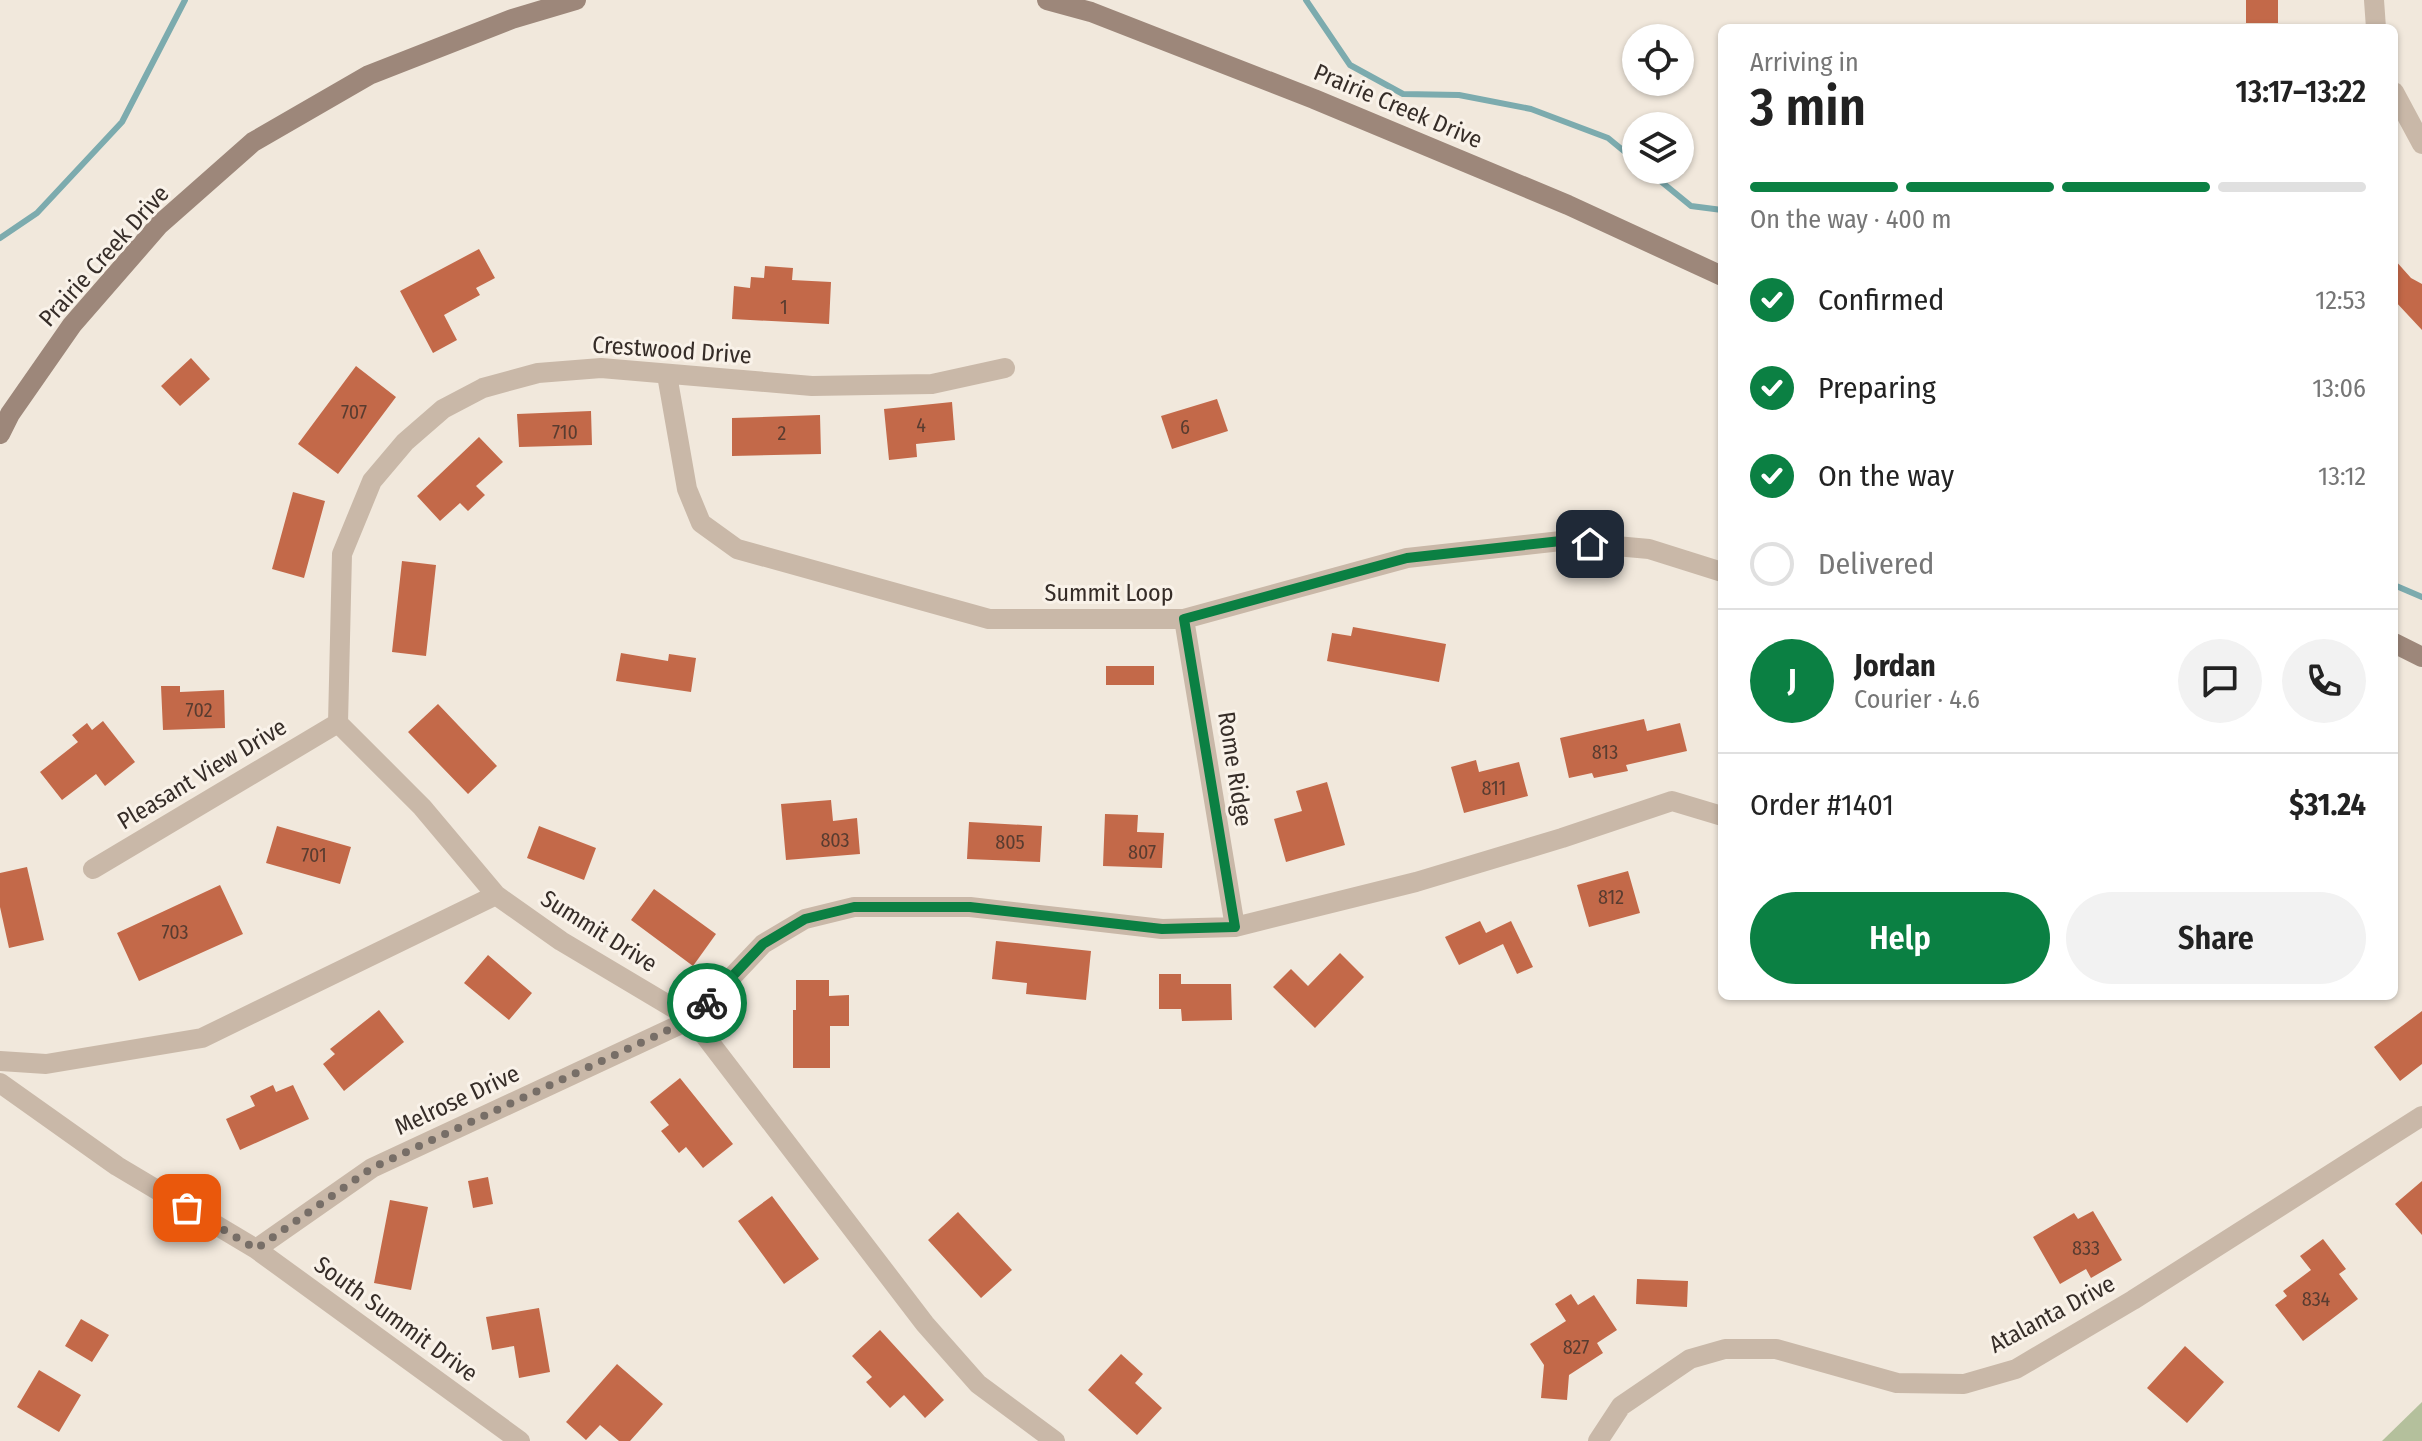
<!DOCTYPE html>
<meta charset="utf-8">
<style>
body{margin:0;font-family:"Fira Sans Condensed",sans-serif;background:#f2f2f2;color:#222;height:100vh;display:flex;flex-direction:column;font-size:30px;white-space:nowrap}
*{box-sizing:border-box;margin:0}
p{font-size:26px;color:#767676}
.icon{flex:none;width:44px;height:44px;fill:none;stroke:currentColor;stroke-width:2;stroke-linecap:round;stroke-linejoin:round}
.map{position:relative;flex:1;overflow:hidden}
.panel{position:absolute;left:1718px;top:24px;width:680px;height:976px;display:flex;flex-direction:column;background:#fff;border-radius:12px;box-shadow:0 2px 6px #0004}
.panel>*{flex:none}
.buttons{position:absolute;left:1622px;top:24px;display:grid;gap:16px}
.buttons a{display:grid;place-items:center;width:72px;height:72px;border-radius:50%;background:#fff;box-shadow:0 2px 6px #0004;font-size:40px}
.pin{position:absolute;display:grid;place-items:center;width:68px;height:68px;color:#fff;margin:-34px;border-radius:16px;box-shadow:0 4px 12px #0006}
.courier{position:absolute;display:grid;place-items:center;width:80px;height:80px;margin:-40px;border:6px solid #0b8043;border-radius:50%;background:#fff;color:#222;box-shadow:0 2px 10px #0007}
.head em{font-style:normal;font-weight:600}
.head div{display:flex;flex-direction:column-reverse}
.head{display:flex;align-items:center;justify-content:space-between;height:136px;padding:0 32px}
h1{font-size:52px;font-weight:600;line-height:60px}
.bar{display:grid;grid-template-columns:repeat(4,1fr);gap:12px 8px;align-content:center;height:96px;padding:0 32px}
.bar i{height:10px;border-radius:6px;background:#e0e0e0}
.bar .active{background:#0b8043}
.bar p{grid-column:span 4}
.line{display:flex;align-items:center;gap:20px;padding:0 32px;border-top:2px solid #e0e0e0}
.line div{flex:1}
.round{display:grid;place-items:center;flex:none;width:84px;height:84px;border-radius:42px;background:#f2f2f2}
ol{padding:0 32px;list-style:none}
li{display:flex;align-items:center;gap:24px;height:88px}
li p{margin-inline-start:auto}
li .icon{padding:8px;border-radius:50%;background:#0b8043;color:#fff;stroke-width:4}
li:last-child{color:#767676}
li i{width:44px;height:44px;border:4px solid #e0e0e0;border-radius:50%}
.action{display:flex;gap:16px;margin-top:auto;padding:16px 32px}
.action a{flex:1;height:92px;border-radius:48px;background:#0b8043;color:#fff;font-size:32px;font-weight:600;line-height:92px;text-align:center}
.action a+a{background:#f2f2f2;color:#222}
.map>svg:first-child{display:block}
.green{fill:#b4c09c}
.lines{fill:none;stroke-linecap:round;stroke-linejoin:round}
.stream{stroke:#7cabae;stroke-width:6}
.building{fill:#c36949}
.minor{stroke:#c9b8a8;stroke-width:20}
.secondary{stroke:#9d877a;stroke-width:20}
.done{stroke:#776e67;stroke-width:8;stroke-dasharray:0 14.4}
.route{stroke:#0b8043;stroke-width:10}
.labels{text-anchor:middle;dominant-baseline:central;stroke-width:6;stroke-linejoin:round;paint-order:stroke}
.number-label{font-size:20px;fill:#593c30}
.street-label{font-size:24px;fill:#362d28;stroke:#f9f2e9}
</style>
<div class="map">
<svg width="2422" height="1441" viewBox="0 0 2422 1441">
<rect width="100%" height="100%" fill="#f1e8dc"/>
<path class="green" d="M2422,1402v39h-40z"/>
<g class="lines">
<path class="stream" d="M1306,0l44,65 53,29 56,1 72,14 77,29 28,23
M1647,170l44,36 31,4
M0,238l37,-25 85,-91 63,-122
M2394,585l28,12"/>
</g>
<path class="building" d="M2246,0h32v23h-32z
M479,249l16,29 -19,10 4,7 -36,20 13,25 -24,13 -33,-62z
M2394,259l17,19 11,6v46l-28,-30z
M765,266l28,2 -1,12 39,2 -2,42 -97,-5 2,-33 16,2 1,-11 13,1z
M191,358l19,21 -30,27 -19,-20z
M356,366l40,31 -58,77 -40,-30z
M1217,399l11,32 -56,18 -11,-33z
M952,402l3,38 -39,4 1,13 -28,3 -5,-51z
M591,411l1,34 -73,2 -2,-33z
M820,415l1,39 -89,2v-38z
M479,437l24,25 -27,24 9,9 -17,16 -8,-8 -20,18 -23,-25z
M293,492l32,9 -21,77 -32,-9z
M402,561l34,4 -10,91 -34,-4z
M1353,627l93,17 -7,38 -112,-21 5,-28 19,3z
M621,653l47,8 1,-7 27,4 -5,34 -75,-11z
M1106,666h48v19h-48z
M161,686h19v6l44,-2 1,38 -62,2z
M438,704l59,62 -29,28 -60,-62z
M1644,719l3,12 33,-8 7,28 -61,14 2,6 -34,7 -2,-5 -23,5 -9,-40z
M103,721l32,41 -30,24 -9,-12 -34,26 -22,-28 38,-30 -6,-7 15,-12 5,7z
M1476,760l3,12 40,-10 9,34 -64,17 -13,-46z
M1327,782l18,63 -59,17 -12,-43 28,-8 -6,-20z
M831,800l2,21 24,-3 3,36 -74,6 -5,-56z
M1105,814l33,1 -1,17 27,1 -2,35 -59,-2z
M969,822l73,4 -2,36 -73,-3z
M277,826l74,21 -11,37 -74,-21z
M539,826l57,22 -12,32 -57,-22z
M27,867l17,73 -35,8 -9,-41v-34z
M1628,871l12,42 -51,14 -12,-42z
M220,885l23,49 -104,47 -22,-48z
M654,889l62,45 -23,32 -62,-46z
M1480,921l6,12 25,-12 22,46 -16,7 -14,-30 -44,21 -14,-28z
M996,941l95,10 -5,49 -60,-6 1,-11 -35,-4z
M1340,953l24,24 -49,51 -42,-41 18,-18 17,17z
M488,955l44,38 -23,27 -45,-37z
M1159,974h22v10h50l1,36 -50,1 -1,-12h-22z
M796,980h33v16l20,-1v31h-19v42h-37v-58h3z
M379,1010l25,32 -60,49 -21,-27 12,-10 -5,-5z
M2422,1011v53l-22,17 -26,-34z
M680,1078l53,66 -30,24 -17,-21 -7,6 -18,-22 8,-6 -19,-23z
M273,1085l3,7 17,-7 16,34 -69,31 -14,-31 29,-13 -5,-10z
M488,1177l5,27 -20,4 -5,-27z
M2422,1181v54l-27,-31z
M772,1196l47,63 -35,25 -46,-63z
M390,1200l38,7 -17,83 -37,-7z
M2093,1211l29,49 -31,18 -5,-9 -26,15 -27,-47 41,-24 4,6z
M958,1212l54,58 -31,28 -53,-58z
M2323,1239l23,30 -7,5 19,25 -55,42 -28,-36 12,-9 -4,-5 28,-21 -11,-14z
M1637,1279l51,2 -1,26 -51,-3z
M1571,1294l7,11 16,-10 23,35 -20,13 6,10 -34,22 -2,25 -26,-2 3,-33 -14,-21 36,-23 -11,-17z
M539,1308l11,64 -31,6 -5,-32 -22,4 -6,-33z
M81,1319l28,16 -17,27 -27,-16z
M880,1330l64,70 -19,18 -21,-23 -14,13 -24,-26 6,-5 -20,-21z
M2185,1346l39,36 -37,41 -40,-35z
M1121,1354l22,20 -8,9 27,25 -25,27 -49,-45z
M617,1364l46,40 -33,37h-11l-19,-16 -14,15 -20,-18z
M39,1370l42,25 -22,37 -42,-25z"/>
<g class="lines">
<path class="minor" d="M2374,0l2,28
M2394,92l28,52
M667,375l20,114 14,34 36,26 252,70h195l223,-61 154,-17 88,8 73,23
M1184,619l51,308
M93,869l245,-146
M496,895l-74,-88 -84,-84 4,-169 30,-73 33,-39 38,-33 40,-21 55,-15 63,-5 211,18 120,-2 73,-16
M0,1061l46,3 156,-26 294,-143 65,46 131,78 233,305 53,60 77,57
M0,1083l117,83 139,83 264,192
M256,1249l116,-81 320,-149 71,-75 42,-25 49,-12h116l192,22 73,-2 181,-45 146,-44 110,-37 50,15
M1598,1441l23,-35 69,-47 35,-10h51l121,34 67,1 52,-15 117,-69 289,-184"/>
<path class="secondary" d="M1047,0l44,12 223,87 254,106 154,71
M0,434l10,-20 62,-89 87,-100 94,-83 116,-67 143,-56 64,-19
M2394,643l28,14"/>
</g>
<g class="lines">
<path class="done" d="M187,1208l69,41 116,-81 320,-149 15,-16"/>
<path class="route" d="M707,1003l56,-59 42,-25 49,-12h116l192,22 73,-2 -51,-308 223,-61 154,-17 29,3"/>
</g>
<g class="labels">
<g class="number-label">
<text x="784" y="307">1</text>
<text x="354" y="412">707</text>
<text x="921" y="425">4</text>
<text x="1185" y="427">6</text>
<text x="565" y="432">710</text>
<text x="782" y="433">2</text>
<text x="199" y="710">702</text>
<text x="1605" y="752">813</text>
<text x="1494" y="788">811</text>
<text x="835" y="840">803</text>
<text x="1010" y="842">805</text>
<text x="1142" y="852">807</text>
<text x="314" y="855">701</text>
<text x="1611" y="897">812</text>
<text x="175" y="932">703</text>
<text x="2086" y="1248">833</text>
<text x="2316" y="1299">834</text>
<text x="1576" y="1347">827</text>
</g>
<g class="street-label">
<text transform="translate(1398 106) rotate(23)">Prairie Creek Drive</text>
<text transform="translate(104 256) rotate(-48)">Prairie Creek Drive</text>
<text transform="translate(672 350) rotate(4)">Crestwood Drive</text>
<text x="1109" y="593">Summit Loop</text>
<text transform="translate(1235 769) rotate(81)">Rome Ridge</text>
<text transform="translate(202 774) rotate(-31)">Pleasant View Drive</text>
<text transform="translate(599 931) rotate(32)">Summit Drive</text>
<text transform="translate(457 1100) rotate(-25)">Melrose Drive</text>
<text transform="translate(2052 1314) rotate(-28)">Atalanta Drive</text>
<text transform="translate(396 1319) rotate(36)">South Summit Drive</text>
</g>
</g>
</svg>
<div class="buttons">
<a><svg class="icon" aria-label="locate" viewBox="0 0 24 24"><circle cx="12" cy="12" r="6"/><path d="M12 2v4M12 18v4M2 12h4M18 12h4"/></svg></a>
<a><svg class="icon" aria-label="layers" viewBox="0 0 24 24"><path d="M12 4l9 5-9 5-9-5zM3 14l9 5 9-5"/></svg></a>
</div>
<div class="pin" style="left:187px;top:1208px;background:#ea580c"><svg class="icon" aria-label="bag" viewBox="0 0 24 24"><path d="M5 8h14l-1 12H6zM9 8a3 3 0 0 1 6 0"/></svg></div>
<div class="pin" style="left:1590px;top:544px;background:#1f2937"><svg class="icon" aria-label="home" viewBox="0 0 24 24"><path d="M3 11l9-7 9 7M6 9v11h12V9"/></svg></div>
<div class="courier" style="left:707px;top:1003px"><svg class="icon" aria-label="bike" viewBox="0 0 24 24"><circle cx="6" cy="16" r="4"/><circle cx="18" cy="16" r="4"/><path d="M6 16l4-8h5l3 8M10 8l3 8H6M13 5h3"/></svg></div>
<section class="panel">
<div class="head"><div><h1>3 min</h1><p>Arriving in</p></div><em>13:17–13:22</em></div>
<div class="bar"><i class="active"></i><i class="active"></i><i class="active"></i><i></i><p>On the way · 400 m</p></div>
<ol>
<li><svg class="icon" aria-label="check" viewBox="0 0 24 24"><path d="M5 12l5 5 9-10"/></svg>Confirmed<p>12:53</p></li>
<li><svg class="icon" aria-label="check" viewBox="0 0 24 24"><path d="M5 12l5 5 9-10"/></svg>Preparing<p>13:06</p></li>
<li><svg class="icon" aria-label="check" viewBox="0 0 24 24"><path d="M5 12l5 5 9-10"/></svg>On the way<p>13:12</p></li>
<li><i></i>Delivered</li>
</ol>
<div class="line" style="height:144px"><b class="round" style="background:#0b8043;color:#fff">J</b><div><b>Jordan</b><p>Courier · 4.6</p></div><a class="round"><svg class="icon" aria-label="chat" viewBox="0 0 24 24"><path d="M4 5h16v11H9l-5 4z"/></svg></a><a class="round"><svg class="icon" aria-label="phone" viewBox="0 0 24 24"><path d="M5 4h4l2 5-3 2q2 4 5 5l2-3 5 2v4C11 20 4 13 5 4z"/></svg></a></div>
<div class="line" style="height:104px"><div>Order #1401</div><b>$31.24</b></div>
<div class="action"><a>Help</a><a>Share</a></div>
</section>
</div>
